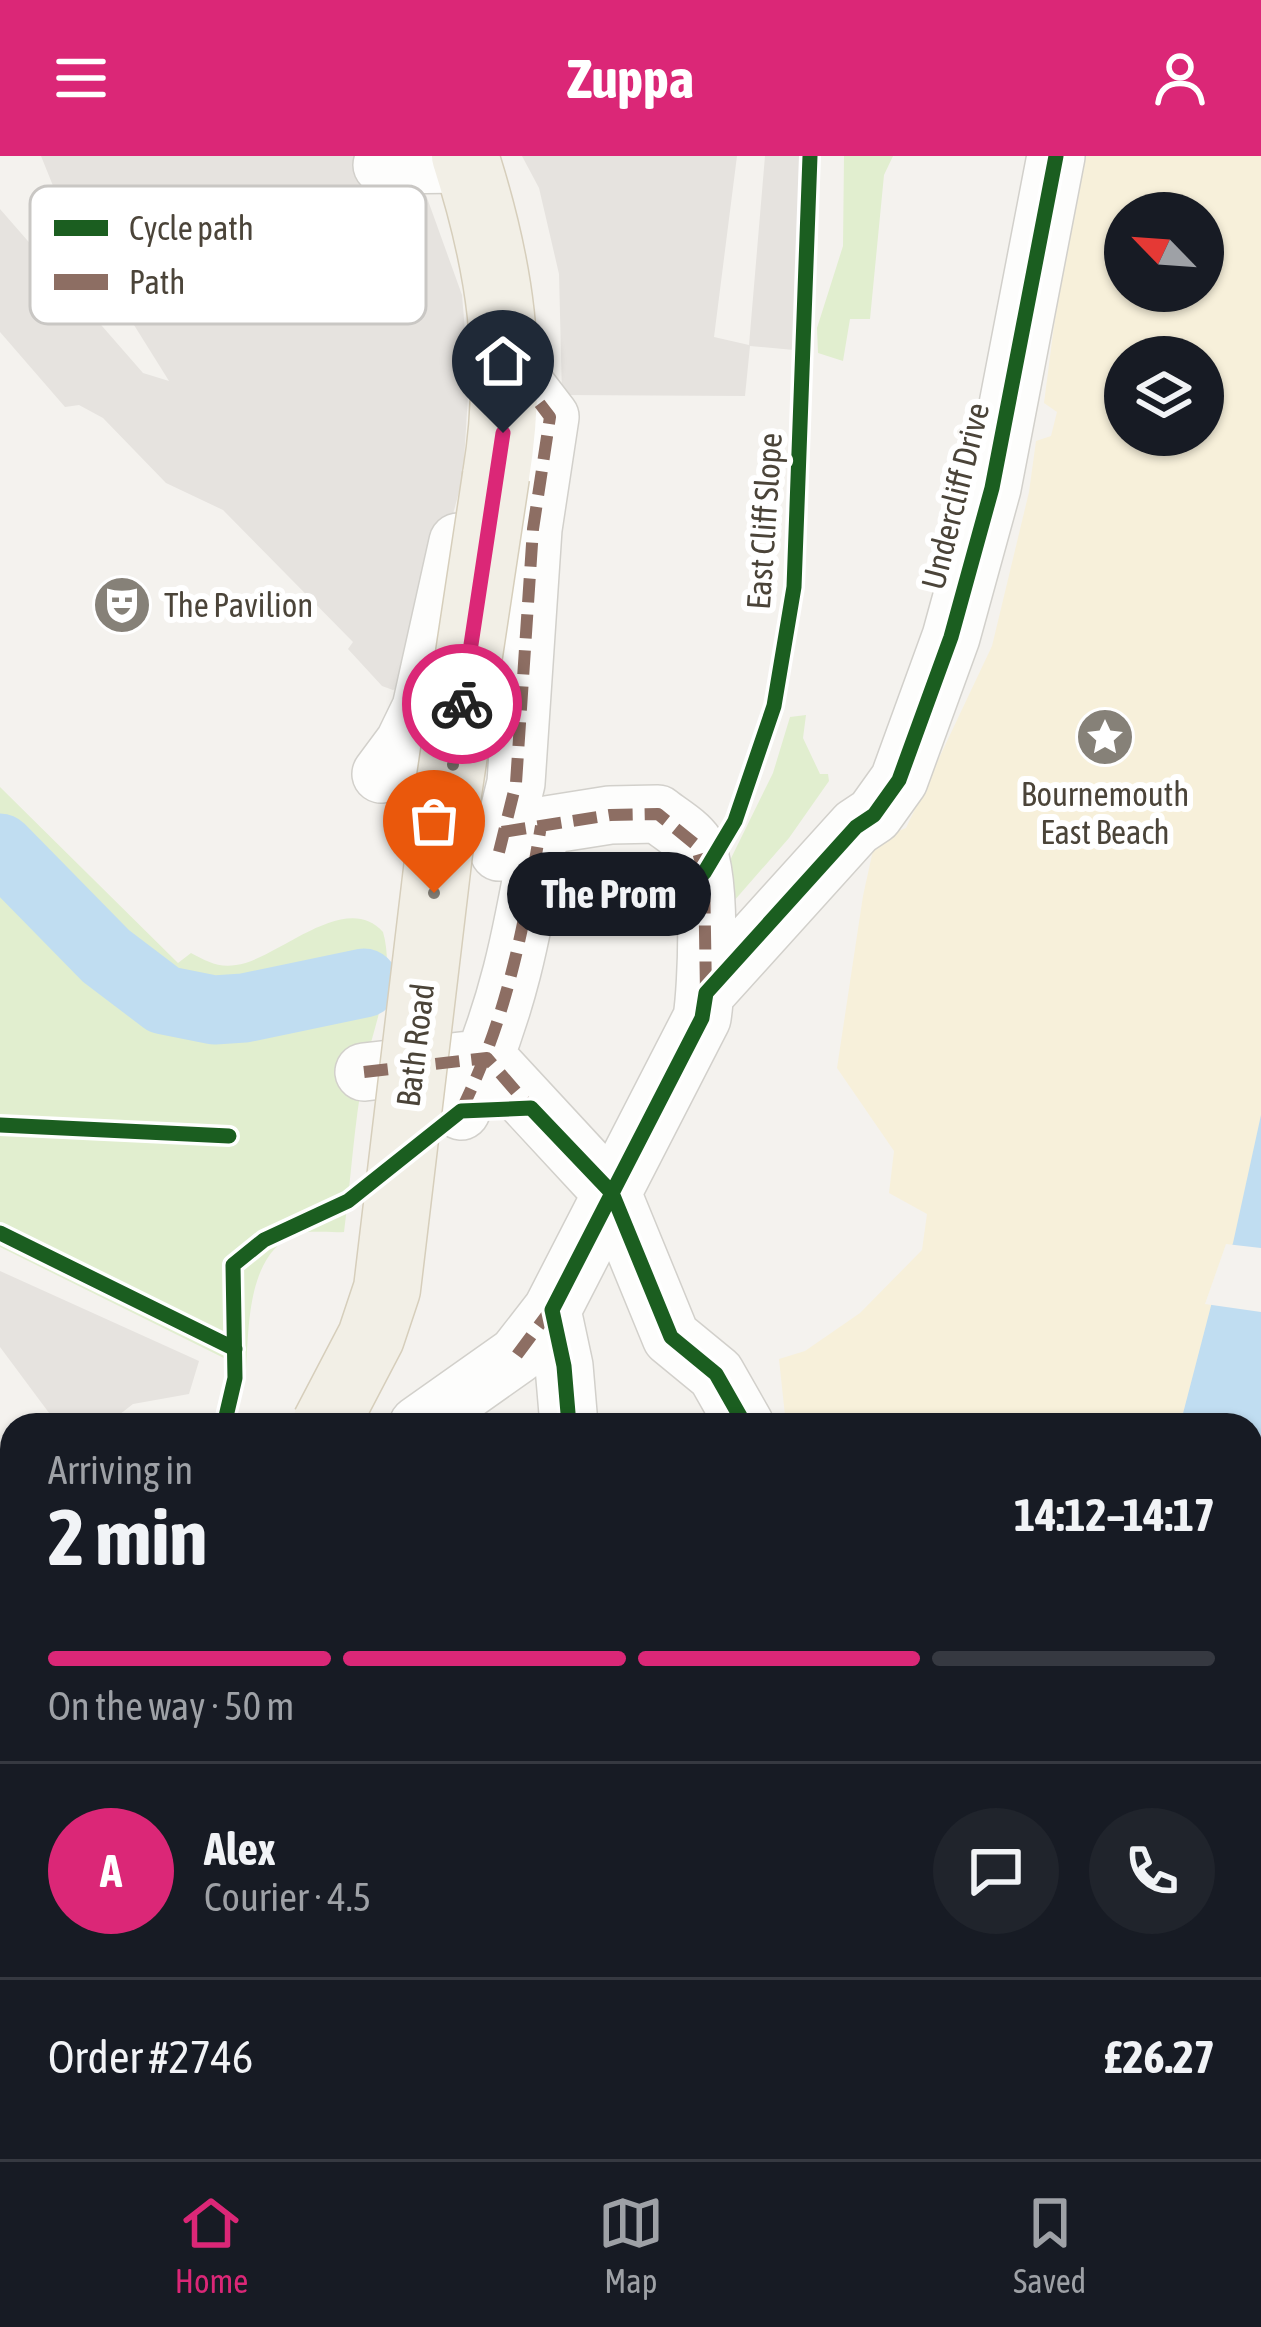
<!DOCTYPE html>
<meta charset="utf-8">
<style>
body{margin:0;font-family:"Asap Condensed",sans-serif;background:#20242c;color:#f1f3f6;height:100vh;display:flex;flex-direction:column;font-size:45px;white-space:nowrap}
*{box-sizing:border-box;margin:0}
p{font-size:39px;color:#9ea1a6}
.icon{flex:none;width:66px;height:66px;fill:none;stroke:currentColor;stroke-width:2;stroke-linecap:round;stroke-linejoin:round}
.map{position:relative;flex:1;overflow:hidden}
.drawer{position:absolute;left:0px;top:1257px;width:1263px;height:747px;display:flex;flex-direction:column;background:#171b24;border-radius:36px 36px 0 0;box-shadow:0 3px 9px #0004}
.drawer>*{flex:none}
.needle{width:78px;rotate:295deg}
.controls{position:absolute;left:1104px;top:36px;display:grid;gap:24px}
.controls a{display:grid;place-items:center;width:120px;height:120px;border-radius:50%;background:#171b24;box-shadow:0 3px 9px #0004;font-size:60px}
.pin{position:absolute;display:grid;place-items:center;width:102px;height:102px;color:#fff;margin:-123px -51px;border-radius:50% 50% 50% 0;rotate:-45deg;box-shadow:0 0 12px #0007}
.pin .icon{rotate:45deg}
.courier{position:absolute;display:grid;place-items:center;width:120px;height:120px;margin:-60px;border:9px solid #db2777;border-radius:50%;background:#fff;color:#222;box-shadow:0 3px 15px #0007}
.bubble{position:absolute;height:84px;border-radius:42px;background:#171b24;box-shadow:0 3px 9px #0004;font-size:39px;font-weight:700;line-height:84px;text-align:center}
.head em{font-style:normal;font-weight:700}
.head div{display:flex;flex-direction:column-reverse}
.head{display:flex;align-items:center;justify-content:space-between;height:204px;padding:0 48px}
h1{font-size:78px;font-weight:700;line-height:90px}
.bar{display:grid;grid-template-columns:repeat(4,1fr);gap:18px 12px;align-content:center;height:144px;padding:0 48px}
.bar i{height:15px;border-radius:9px;background:#363941}
.bar .current{background:#db2777}
.bar p{grid-column:span 4}
.line{display:flex;align-items:center;gap:30px;padding:0 48px;border-top:3px solid #363941}
.line div{flex:1}
.round{display:grid;place-items:center;flex:none;width:126px;height:126px;border-radius:63px;background:#20242c}
header{display:flex;justify-content:space-between;align-items:center;height:156px;padding:0 48px;background:#db2777;color:#fff;font-size:54px;font-weight:700}
.tab-bar{display:flex;justify-content:space-around;align-items:center;height:168px;border-top:3px solid #363941;background:#171b24;font-size:33px;color:#9ea1a6}
.tab-bar a{display:grid;justify-items:center;gap:6px}
.tab-bar .current{color:#db2777}
.map>svg:first-child{display:block}
.green{fill:#e1eecf}
.sand{fill:#f7f0da;fill-rule:evenodd}
.parking{fill:#e6e3df}
.water{fill:#c0ddf1}
.pier{fill:#f4f2ee}
.lines{fill:none;stroke-linecap:round;stroke-linejoin:round}
.river{stroke:#c0ddf1;stroke-width:69}
.minor-casing{stroke:#d2d0cb;stroke-width:60}
.major-casing{stroke:#d6cebb;stroke-width:69}
.minor{stroke:#fdfdfc;stroke-width:57}
.major{stroke:#f2efe6;stroke-width:66}
.major-bridge-casing{stroke:#d6cebb;stroke-width:69;stroke-linecap:butt}
.major-bridge{stroke:#f2efe6;stroke-width:66}
.quiet{stroke:#8d6e63;stroke-width:12;stroke-dasharray:24 12;stroke-linecap:butt}
.cycleway-casing{stroke:#fff;stroke-width:22}
.cycleway{stroke:#1b5e20;stroke-width:15}
.done{stroke:#868178;stroke-width:12;stroke-dasharray:0 21.6}
.route{stroke:#db2777;stroke-width:15}
.labels{text-anchor:middle;dominant-baseline:central;stroke-width:12;stroke-linejoin:round;paint-order:stroke}
.street-label{font-size:33px;fill:#4b4439;stroke:#fff}
.poi-label{font-size:33px;fill:#4b4439;stroke:#fff;text-anchor:start}
.key{fill:#fff;stroke:#c9c7c4;stroke-width:3}
.key-label{font-size:33px;fill:#4b4439}
</style>
<header><svg class="icon" aria-label="menu" viewBox="0 0 24 24"><path d="M4 6h16M4 12h16M4 18h16"/></svg>Zuppa<svg class="icon" aria-label="person" viewBox="0 0 24 24"><circle cx="12" cy="8" r="4"/><path d="M4 21q1-7 8-7t8 7"/></svg></header>
<div class="map">
<svg width="1261" height="2003" viewBox="0 0 1261 2003">
<rect width="100%" height="100%" fill="#f4f2ee"/>
<path class="green" d="M844,0h49l-9,19 -14,144h-20l-7,42 -25,-8 -1,-25 26,-82z
M806,559l-3,23 17,36h8l1,7 -40,57 -69,79 -10,-16 63,-128 17,-56z
M0,631l178,176 13,-10c15,8 27,15 45,12 41,-5 109,-76 147,-33 13,46 -10,94 -19,139 -10,53 -13,108 -20,161 -13,1 -35,-2 -47,2 -50,18 -48,93 -51,135l-246,-122z
M583,1992h80l-1,11h-80z"/>
<path class="sand" d="M1076,0h185v1184l-25,85h-450l-7,-66 26,-8 55,-38 62,-63 5,-36 -38,-21 5,-42 -57,-83 26,-172 12,-55 31,-13 86,-182 37,-154 7,-51 15,-5 6,-24 -13,-9zM1125,57h78v78h-78zM1125,201h78v78h-78z
M781,1992h314v11h-315z"/>
<path class="parking" d="M41,0h371l50,139 7,84 -6,98 -55,204 -7,5 -8,4 -11,-4 -34,-37 5,-7 -130,-132 -57,-27 -63,-65 -24,-13 -14,2 -65,-75v-123l143,164 26,8 -105,-168z
M522,0h215l-23,181 35,8 16,-189h38l-9,194 -44,-4 -5,50 -183,-1 -3,-121 -20,-86z
M0,1115l199,90 -10,33 -56,10 -27,21h-48l-58,-78z"/>
<path class="water" d="M1261,959v1044h-236l3,-11h223v-723h-71l32,-123 21,-59z"/>
<path class="pier" d="M1226,1088l35,4v64l-56,-8z"/>
<g class="lines">
<path class="river" d="M0,692l106,108 58,44 50,10 30,-2 120,-25"/>
<g class="minor-casing">
<path id="minor" d="M382,9l85,-1
M381,618l23,-31 17,-35 37,-166
M499,696l17,-69 17,-254 17,-112 -43,-56
M706,837l150,-166 18,-12 25,-35 52,-143 41,-149 64,-332
M364,916l123,-14 125,135 59,144 45,37 29,51
M461,955c47,-96 62,-181 80,-285
M552,1154l12,56 5,59
M418,1269l99,-70 35,-45 150,-292c5,-31 10,-149 -7,-173 -8,-12 -26,-22 -37,-31l-48,1 -108,17
M533,2003l2,-11
M749,2003l2,-11"/>
</g>
<g class="major-casing">
<path id="major" d="M465,0c35,109 50,205 31,320
M0,1541l12,-8"/>
</g>
<use href="#minor" class="minor"/>
<use href="#major" class="major"/>
<g class="major-bridge-casing">
<path id="major-bridge" d="M325,1269l46,-88 16,-48 52,-436 57,-377"/>
</g>
<use href="#major-bridge" class="major-bridge"/>
<path class="quiet" d="M502,676l108,-17 48,-1 38,31 8,28 2,119
M499,696l17,-69 17,-254 17,-112 -43,-56
M364,916l123,-14 45,52
M461,955c47,-96 62,-181 80,-285
M517,1199l38,-51
M533,2003l2,-11
M749,2003l2,-11"/>
<g class="cycleway-casing">
<path id="cycleway" d="M704,717l31,-52 39,-115 20,-119 16,-431
M0,969l229,11
M0,1077l235,116
M224,1269l11,-47 -2,-113 31,-25 84,-39 113,-90 70,-3 81,85 59,144 45,37 29,51
M569,1269l-5,-59 -12,-56 150,-292 4,-25 150,-166 18,-12 25,-35 52,-143 41,-149 64,-332"/>
</g>
<use href="#cycleway" class="cycleway"/>
</g>
<g class="lines">
<path class="done" d="M434,737l28,-189"/>
<path class="route" d="M462,548l41,-271"/>
</g>
<defs>
<g id="theatre-disc" transform="scale(3)"><circle r="9.5" fill="#868178" stroke="#fff"/><path d="M-5-5.5Q0-4 5-5.5V0Q5 5 0 6Q-5 5-5 0ZM-3.3-2.5H-1v1.5H-3.3ZM1-2.5H3.3v1.5H1ZM-2.8 1Q0 5.5 2.8 1Z" fill="#fff"/></g>
<g id="sight-disc" transform="scale(3)"><circle r="9.5" fill="#868178" stroke="#fff"/><path d="M0-6L1.8-2.2L6-1.7L2.9 1.2L3.7 5.4L0 3.3L-3.7 5.4L-2.9 1.2L-6-1.7L-1.8-2.2Z" fill="#fff"/></g>
</defs>
<g fill-rule="evenodd">
<use href="#theatre-disc" x="122" y="449"/>
<use href="#sight-disc" x="1105" y="581"/>
</g>
<g class="labels">
<g class="street-label">
<text transform="translate(955 340) rotate(-76)">Undercliff Drive</text>
<text transform="translate(764 365) rotate(-86)">East Cliff Slope</text>
<text transform="translate(415 889) rotate(-83)">Bath Road</text>
</g>
<g class="poi-label">
<text x="164" y="449">The Pavilion</text>
<text x="1105" y="638" text-anchor="middle">Bournemouth<tspan x="1105" dy="38">East Beach</tspan></text>
</g>
</g>
<rect x="30" y="30" width="396" height="138" rx="18" class="key"/>
<rect x="54" y="64" width="54" height="16" fill="#1b5e20"/>
<rect x="54" y="118" width="54" height="16" fill="#8d6e63"/>
<g class="key-label">
<text x="129" y="84">Cycle path</text>
<text x="129" y="138">Path</text>
</g>
</svg>
<div class="controls">
<a><svg class="needle" viewBox="-14 -14 28 28"><path d="M0-13l5 13h-10z" fill="#e53935"/><path d="M0 13l5-13h-10z" fill="#9ea1a6"/></svg></a>
<a><svg class="icon" aria-label="layers" viewBox="0 0 24 24"><path d="M12 4l9 5-9 5-9-5zM3 14l9 5 9-5"/></svg></a>
</div>
<div class="pin" style="left:434px;top:737px;background:#ea580c"><svg class="icon" aria-label="bag" viewBox="0 0 24 24"><path d="M5 8h14l-1 12H6zM9 8a3 3 0 0 1 6 0"/></svg></div>
<div class="pin" style="left:503px;top:277px;background:#1f2937"><svg class="icon" aria-label="home" viewBox="0 0 24 24"><path d="M3 11l9-7 9 7M6 9v11h12V9"/></svg></div>
<div class="courier" style="left:462px;top:548px"><svg class="icon" aria-label="bike" viewBox="0 0 24 24"><circle cx="6" cy="16" r="4"/><circle cx="18" cy="16" r="4"/><path d="M6 16l4-8h5l3 8M10 8l3 8H6M13 5h3"/></svg></div>
<div class="bubble" style="left:507px;top:696px;width:204px">The Prom</div>
<section class="drawer">
<div class="head"><div><h1>2 min</h1><p>Arriving in</p></div><em>14:12–14:17</em></div>
<div class="bar"><i class="current"></i><i class="current"></i><i class="current"></i><i></i><p>On the way · 50 m</p></div>
<div class="line" style="height:216px"><b class="round" style="background:#db2777;color:#fff">A</b><div><b>Alex</b><p>Courier · 4.5</p></div><a class="round"><svg class="icon" aria-label="chat" viewBox="0 0 24 24"><path d="M4 5h16v11H9l-5 4z"/></svg></a><a class="round"><svg class="icon" aria-label="phone" viewBox="0 0 24 24"><path d="M5 4h4l2 5-3 2q2 4 5 5l2-3 5 2v4C11 20 4 13 5 4z"/></svg></a></div>
<div class="line" style="height:156px"><div>Order #2746</div><b>£26.27</b></div>
</section>
</div>
<nav class="tab-bar">
<a class="current"><svg class="icon" aria-label="home" viewBox="0 0 24 24"><path d="M3 11l9-7 9 7M6 9v11h12V9"/></svg>Home</a>
<a><svg class="icon" aria-label="map" viewBox="0 0 24 24"><path d="M3 6l6-2 6 2 6-2v14l-6 2-6-2-6 2zM9 4v14M15 6v14"/></svg>Map</a>
<a><svg class="icon" aria-label="saved" viewBox="0 0 24 24"><path d="M7 4h10v16l-5-4-5 4z"/></svg>Saved</a>
</nav>
